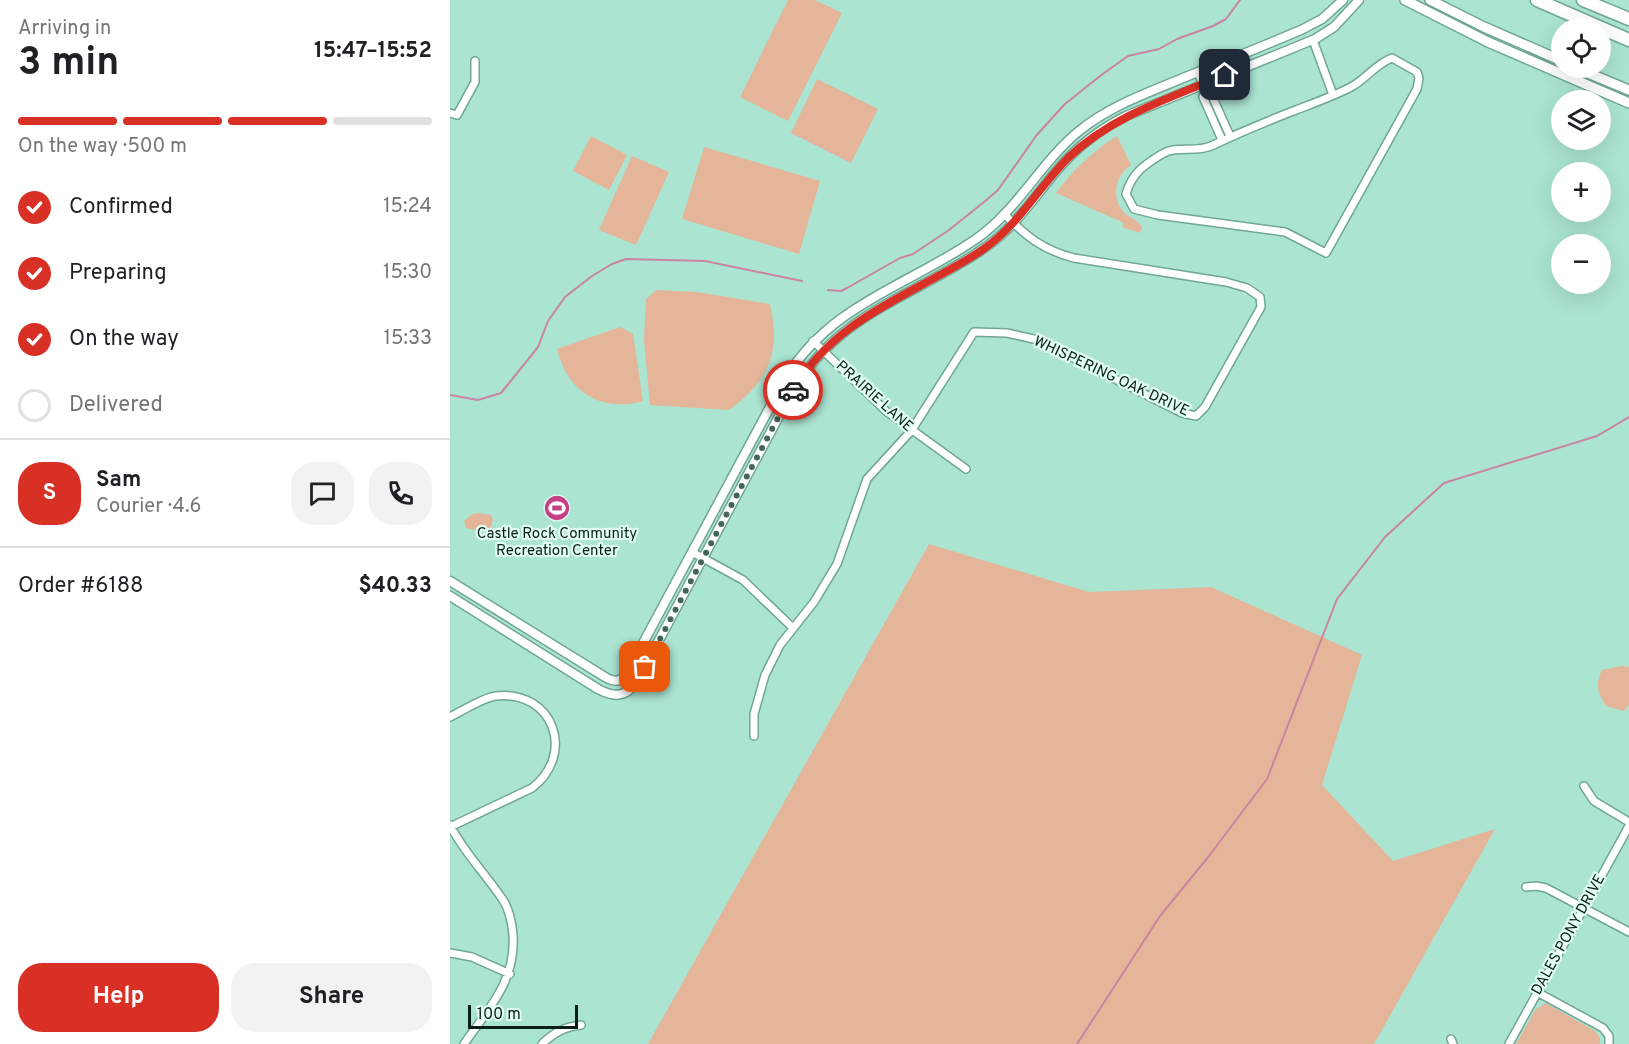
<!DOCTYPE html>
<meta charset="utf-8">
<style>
body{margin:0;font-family:Overpass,sans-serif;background:#f2f2f2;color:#202124;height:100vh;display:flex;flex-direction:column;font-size:22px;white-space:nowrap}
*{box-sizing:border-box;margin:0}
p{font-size:20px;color:#757577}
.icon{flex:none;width:33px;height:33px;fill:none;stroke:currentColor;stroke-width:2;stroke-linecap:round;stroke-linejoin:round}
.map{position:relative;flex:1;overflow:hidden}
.panel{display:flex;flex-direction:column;background:#fff;width:450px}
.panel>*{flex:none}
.fabs{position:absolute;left:1101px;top:18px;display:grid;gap:12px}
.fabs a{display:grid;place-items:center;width:60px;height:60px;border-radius:50%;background:#fff;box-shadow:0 6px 24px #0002;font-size:30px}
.scale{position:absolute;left:18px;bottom:15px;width:110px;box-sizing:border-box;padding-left:6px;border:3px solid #09201a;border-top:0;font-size:16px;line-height:21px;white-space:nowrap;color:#09201a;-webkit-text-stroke:4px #e2fef4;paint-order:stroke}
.pin{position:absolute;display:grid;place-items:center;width:51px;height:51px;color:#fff;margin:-26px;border-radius:12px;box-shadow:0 3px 9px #0006}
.courier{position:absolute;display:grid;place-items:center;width:60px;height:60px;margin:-30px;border:4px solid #d93025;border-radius:50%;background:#fff;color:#222;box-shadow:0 2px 8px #0007}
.head em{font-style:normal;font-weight:700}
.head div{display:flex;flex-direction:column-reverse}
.head{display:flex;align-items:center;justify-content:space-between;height:102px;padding:0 18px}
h1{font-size:39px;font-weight:700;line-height:45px}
.bar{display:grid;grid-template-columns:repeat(4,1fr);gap:9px 6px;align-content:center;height:72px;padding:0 18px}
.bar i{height:8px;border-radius:4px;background:#e0e0e0}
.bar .current{background:#d93025}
.bar p{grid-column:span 4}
.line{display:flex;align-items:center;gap:15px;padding:0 18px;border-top:2px solid #e0e0e0}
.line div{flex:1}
.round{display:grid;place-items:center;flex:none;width:63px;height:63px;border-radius:24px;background:#f2f2f2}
ol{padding:0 18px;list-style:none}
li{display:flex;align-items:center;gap:18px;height:66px}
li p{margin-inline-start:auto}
li .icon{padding:6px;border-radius:50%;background:#d93025;color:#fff;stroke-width:4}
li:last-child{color:#757577}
li i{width:33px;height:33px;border:3px solid #e0e0e0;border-radius:50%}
.cta{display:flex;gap:12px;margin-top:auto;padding:12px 18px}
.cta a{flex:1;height:69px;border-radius:24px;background:#d93025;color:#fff;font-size:24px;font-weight:700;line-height:69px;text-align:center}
.cta a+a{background:#f2f2f2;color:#202124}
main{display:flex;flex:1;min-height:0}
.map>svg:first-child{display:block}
.green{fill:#e4b599}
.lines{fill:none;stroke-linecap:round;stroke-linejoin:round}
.stream{stroke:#c984a2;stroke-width:2}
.minor-casing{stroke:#6fa695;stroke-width:10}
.tertiary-casing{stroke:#6fa695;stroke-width:11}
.secondary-casing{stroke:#6fa695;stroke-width:12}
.motorway-casing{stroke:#6fa695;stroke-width:15}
.minor{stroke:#fff;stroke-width:7}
.tertiary{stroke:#fff;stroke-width:8}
.secondary{stroke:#fff;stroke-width:9}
.motorway{stroke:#fff;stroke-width:12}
.done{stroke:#42655a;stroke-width:6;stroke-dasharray:0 10.8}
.route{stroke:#d93025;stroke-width:8}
.labels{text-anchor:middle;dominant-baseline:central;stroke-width:4.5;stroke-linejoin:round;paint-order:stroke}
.street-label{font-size:15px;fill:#09201a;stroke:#e2fef4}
.poi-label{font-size:15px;fill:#09201a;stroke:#e2fef4}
</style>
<main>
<section class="panel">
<div class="head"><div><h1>3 min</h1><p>Arriving in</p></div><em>15:47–15:52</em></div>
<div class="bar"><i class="current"></i><i class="current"></i><i class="current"></i><i></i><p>On the way · 500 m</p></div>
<ol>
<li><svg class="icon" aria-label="check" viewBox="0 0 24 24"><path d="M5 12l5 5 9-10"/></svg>Confirmed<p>15:24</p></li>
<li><svg class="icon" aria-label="check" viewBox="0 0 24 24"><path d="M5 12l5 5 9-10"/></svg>Preparing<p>15:30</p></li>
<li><svg class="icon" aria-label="check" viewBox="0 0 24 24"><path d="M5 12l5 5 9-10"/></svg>On the way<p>15:33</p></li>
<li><i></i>Delivered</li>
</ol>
<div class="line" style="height:108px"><b class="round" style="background:#d93025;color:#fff">S</b><div><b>Sam</b><p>Courier · 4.6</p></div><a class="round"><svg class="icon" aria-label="chat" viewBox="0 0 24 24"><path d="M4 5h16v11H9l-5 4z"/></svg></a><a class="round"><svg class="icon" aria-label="phone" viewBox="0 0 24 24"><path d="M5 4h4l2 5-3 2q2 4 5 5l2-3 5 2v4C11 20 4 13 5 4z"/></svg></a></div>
<div class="line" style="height:78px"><div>Order #6188</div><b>$40.33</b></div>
<div class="cta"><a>Help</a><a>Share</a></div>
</section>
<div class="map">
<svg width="1179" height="1044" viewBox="0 0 1179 1044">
<rect width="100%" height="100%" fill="#abe4d1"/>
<path class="green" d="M338,0h27l27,13 -54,108 -48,-24z
M367,79l61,30 -27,54 -60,-30z
M141,136l36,19 -18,35 -36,-19z
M667,136l14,29c-17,11 -21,36 -4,50 6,4 10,5 15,12l-2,6 -18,-6 2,-4 -2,-1 -66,-29c17,-23 37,-42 61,-57z
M254,147l116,34 -21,73 -117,-35z
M182,156l37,16 -33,73 -37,-15z
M206,290l41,2 73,12c11,48 -1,77 -41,106l-79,-5 -6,-65 2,-41z
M170,327l13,7 10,67c-43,12 -76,-10 -86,-52z
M28,513l13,2 2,5 -3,10 -6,-5 -8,5 -10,-2 -2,-7 9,-7z
M479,544l160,48 122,-5 151,68 -40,130 71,76 102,-32 -121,215h-726z
M1171,666l8,1v38l-5,6 -18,-5c-9,-14 -11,-21 -4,-36z
M1096,1003l49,28 5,7v6h-84l20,-35z"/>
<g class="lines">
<path class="stream" d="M378,290l13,1 6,-3 53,-30 13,-4 36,-24 35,-28 14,-12 38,-54 17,-19 12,-13 35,-28 28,-20 31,-7 18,-10 36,-13 13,-7 14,-19
M0,395l28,5 23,-7 37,-46 10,-26 17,-24 27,-21 20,-12 14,-5 79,2 97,20
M627,1044l83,-128 49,-60 58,-77 70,-180 48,-62 59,-54 153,-47 32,-19"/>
<g class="minor-casing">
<path id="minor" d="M863,40l20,55
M942,58l25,14 2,6 -2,11 -91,164 -41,-21 -127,-17 -24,-6 -8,-15c6,-21 18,-29 36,-40 15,-9 33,-1 49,-8 28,-13 56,-25 85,-36 18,-7 38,-14 55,-23 15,-8 26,-24 41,-29z
M748,72l7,18 -2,7 19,43
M755,90l7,6 18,40
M0,113l7,2 18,-33v-21
M363,341l73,70 80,58
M242,552l51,28 50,48
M0,717c12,-6 34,-20 46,-21 58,-6 80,58 36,92l-82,39
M304,736v-22l11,-39 15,-30 34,-43 23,-38 30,-85 44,-48 63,-99 33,1 31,7 144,73 14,3 9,-9 56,-100 -1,-10 -13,-9 -21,-6 -152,-24c-31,-8 -47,-21 -70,-44
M1134,786l10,15 35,21
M0,825c14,28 36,49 53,75 6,9 9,23 10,35 3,46 -24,73 -49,109
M1076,887l10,-1 10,2 83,44
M0,953l22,4 38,17
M1087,992l66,36 6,8v8
M1001,1039l2,5
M92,1044c12,-12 23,-17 39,-19
M1059,1044l120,-218"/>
</g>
<g class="tertiary-casing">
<path id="tertiary" d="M0,581l155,96c9,5 15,6 22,-4l158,-294c47,-76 121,-92 191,-140 41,-28 64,-76 103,-108 32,-26 71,-39 109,-55 38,-15 75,-30 113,-46l21,-11 21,-19
M0,596l148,93c15,8 27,9 38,-6l156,-291c38,-63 86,-83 148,-117 21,-12 43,-24 61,-40 22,-19 38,-44 57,-66 19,-22 42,-40 68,-53l189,-77 19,-12 25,-27"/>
</g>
<g class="secondary-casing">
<path id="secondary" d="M955,0l83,42 141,61
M980,0l54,27 78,34
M1126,68l53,22"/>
</g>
<g class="motorway-casing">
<path id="motorway" d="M1087,0l92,40
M1133,0l46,19"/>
</g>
<use href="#minor" class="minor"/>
<use href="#tertiary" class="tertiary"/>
<use href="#secondary" class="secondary"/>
<use href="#motorway" class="motorway"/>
</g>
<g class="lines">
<path class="done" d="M195,667l148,-277"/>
<path class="route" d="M343,390c36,-59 87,-82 145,-114 16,-9 32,-17 47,-28 34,-24 54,-61 83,-90 44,-42 102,-60 157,-83"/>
</g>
<defs>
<g id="stadium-disc" transform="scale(1.35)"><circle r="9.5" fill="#c54185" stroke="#e2fef4"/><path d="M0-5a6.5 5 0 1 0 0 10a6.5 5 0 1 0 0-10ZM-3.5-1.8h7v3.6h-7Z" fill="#fff"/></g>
</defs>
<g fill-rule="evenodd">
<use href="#stadium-disc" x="107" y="508"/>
</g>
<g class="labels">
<g class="street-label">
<text transform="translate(661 377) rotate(25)">WHISPERING OAK DRIVE</text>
<text transform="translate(424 397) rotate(42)">PRAIRIE LANE</text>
<text transform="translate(1119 935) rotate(-61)">DALES PONY DRIVE</text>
</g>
<g class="poi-label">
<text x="107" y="534">Castle Rock Community<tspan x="107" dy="17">Recreation Center</tspan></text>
</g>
</g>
</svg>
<div class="fabs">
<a><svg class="icon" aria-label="locate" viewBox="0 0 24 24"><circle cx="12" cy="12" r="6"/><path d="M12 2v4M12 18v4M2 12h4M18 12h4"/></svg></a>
<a><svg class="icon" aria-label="layers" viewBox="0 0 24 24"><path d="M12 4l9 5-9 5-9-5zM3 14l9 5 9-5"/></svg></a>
<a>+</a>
<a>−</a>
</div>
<div class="scale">100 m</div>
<div class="pin" style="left:195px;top:667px;background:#ea580c"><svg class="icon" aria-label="bag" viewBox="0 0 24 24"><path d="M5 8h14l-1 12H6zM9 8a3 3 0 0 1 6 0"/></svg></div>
<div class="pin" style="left:775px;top:75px;background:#1f2937"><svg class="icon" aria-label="home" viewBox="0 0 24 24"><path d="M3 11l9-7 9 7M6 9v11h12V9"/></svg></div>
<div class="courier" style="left:343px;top:390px"><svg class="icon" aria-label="car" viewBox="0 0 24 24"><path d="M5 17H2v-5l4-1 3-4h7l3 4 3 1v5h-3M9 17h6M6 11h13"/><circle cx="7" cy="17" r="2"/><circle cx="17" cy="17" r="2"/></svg></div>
</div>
</main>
